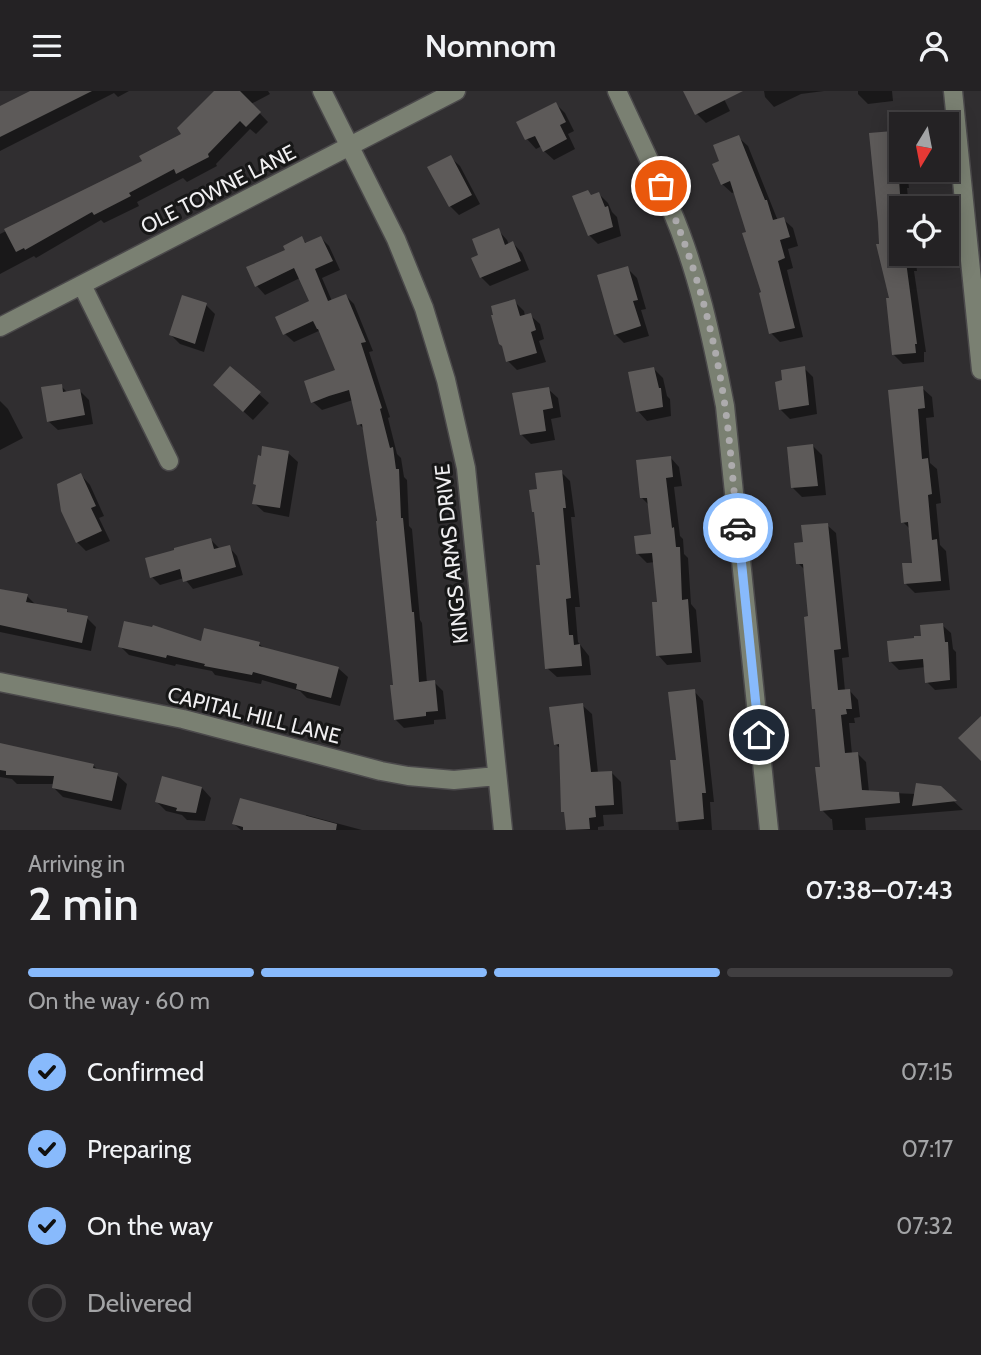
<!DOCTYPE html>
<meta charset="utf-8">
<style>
body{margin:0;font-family:Cabin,sans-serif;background:#302f31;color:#f1f3f6;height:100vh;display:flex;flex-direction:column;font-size:26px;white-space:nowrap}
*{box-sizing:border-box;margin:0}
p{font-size:23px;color:#a3a4a6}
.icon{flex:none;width:38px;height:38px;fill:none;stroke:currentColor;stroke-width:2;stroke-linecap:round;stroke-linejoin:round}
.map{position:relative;height:739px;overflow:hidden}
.panel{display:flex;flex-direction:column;background:#242224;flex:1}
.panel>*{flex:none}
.needle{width:46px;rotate:190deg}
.tools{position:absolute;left:889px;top:21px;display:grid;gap:14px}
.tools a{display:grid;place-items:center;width:70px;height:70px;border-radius:0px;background:#242224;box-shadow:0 4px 18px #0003,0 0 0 2px #413f41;font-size:35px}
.pin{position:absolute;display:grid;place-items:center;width:60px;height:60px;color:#fff;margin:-30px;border:4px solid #fff;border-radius:50%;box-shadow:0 2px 7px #0007}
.courier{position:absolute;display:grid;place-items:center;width:70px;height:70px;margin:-35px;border:5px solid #88bafc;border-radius:50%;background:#fff;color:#222;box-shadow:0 2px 9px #0007}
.head em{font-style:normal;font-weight:600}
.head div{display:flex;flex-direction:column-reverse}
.head{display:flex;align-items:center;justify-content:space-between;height:119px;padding:0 28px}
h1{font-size:46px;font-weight:600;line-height:52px}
.bar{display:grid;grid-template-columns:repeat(4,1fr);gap:10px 7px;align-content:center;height:84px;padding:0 28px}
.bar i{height:9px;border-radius:5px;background:#413f41}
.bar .current{background:#88bafc}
.bar p{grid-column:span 4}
ol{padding:0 28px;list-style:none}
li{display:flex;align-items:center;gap:21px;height:77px}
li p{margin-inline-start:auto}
li .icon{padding:7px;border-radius:50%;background:#88bafc;color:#111;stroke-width:4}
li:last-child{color:#a3a4a6}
li i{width:38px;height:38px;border:4px solid #413f41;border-radius:50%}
header{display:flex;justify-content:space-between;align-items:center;height:91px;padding:0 28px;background:#242224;font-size:32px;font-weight:600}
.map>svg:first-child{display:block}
.shadow{fill:#0007}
.building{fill:#5d5a59}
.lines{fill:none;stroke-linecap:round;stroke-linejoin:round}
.minor-casing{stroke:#4b494b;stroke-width:21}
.minor{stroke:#7a8072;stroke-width:18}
.done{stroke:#adabad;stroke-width:7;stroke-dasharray:0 12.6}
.route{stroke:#88bafc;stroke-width:9}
.labels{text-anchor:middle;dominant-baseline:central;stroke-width:6;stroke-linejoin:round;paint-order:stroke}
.street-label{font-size:21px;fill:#f0eff1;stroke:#171717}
</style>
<header><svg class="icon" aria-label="menu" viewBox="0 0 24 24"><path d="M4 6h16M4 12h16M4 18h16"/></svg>Nomnom<svg class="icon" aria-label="person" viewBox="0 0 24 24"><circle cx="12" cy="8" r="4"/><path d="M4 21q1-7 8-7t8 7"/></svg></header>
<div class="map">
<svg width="981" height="739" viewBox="0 0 981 739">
<rect width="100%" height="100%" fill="#302e30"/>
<path class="shadow" d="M34,0h95l-11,6 -4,-4 -114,58v-43z
M216,0h52l2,3 -19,10 17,18 -12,12 -6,-5 -34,35 1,2 -30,16 -4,-4 -46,24 2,4 -35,17 -3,-3 -65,38 -2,-2 -34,18v-40l144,-72 39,-27z
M685,0h35l10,20 -24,12 -9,-9z
M764,0h60l-23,3 -27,13 -9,-10z
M858,0h34l1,10 -25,3 -10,-10z
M556,13l9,9 9,18 -6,3 7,15 -21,11 -10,-9 -2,-5 -6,3 -9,-10 -8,-16z
M892,42l9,9v28h6l2,18h-2l2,20h-8v46h14l2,17h-3l12,81h-2v10l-21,2 -10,-10 -1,-55 -11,-53z
M738,46l10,9 30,75 5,-2 10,9 5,18 -10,3 5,19 -6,2 16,67 -23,5 -9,-9 -8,-39 -14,-61 -14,-41 -3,1 -10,-9v-22z
M450,66l10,9 20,38 -21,11 -9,-9z
M599,103l9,9 4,9 5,5 4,19 -23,8 -9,-9 4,-38z
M498,139l9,10 2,5 4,-2 9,10 7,17 -39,16 -9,-9 -1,-21z
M301,147l6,6 14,-6 8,8 11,24 -18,8 10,23 14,-5 8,8 19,47 -4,1 21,65 -2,1 9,36 4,4 3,19 3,3 2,46 3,3 8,91 2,3 5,60 7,-1 9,9 3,28 -12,1v4l-30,4 -9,-9v-32l-18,-165 -12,-92 -6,-6 -6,-24 -31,10 -9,-8 25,-31 -17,-41 -27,12 -9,-8 27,-32 -12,-24 -35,17 -8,-9 30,-35z
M627,177l10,10 9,31 -5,1 8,26 -25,7 -9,-9z
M514,210l10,10 1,5 5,-1 10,9 4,15 -5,2 7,21 -29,8 -9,-9z
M206,214l9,9 -11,38 -24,-8 -9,-9z
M230,277l39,35 -16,17 -29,-26z
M804,277l9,9 4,37 -27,5 -10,-10z
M654,278l9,9 4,18 3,3 1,17 -24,5 -9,-10z
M61,295l7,7 12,-2 9,9 4,24 -35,6 -10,-9z
M922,297l10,9 2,20 -8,1 4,45 7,6 4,34 -5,1 4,41 6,6 4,39 -35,3 -9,-9 8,-20 -3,-34 -8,-8 -13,-131z
M548,298l10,9 3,19 -10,2 4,21 -24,4 -10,-10z
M0,310l8,8 15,29 -23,12z
M813,355l9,9 4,40 -24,2 -9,-9z
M288,362l10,9 -9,55 -25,-5 -10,-9z
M670,366l9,10 3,19 -8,1 6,49 3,3 1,15 4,4 3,46 5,6 5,52 -34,3 -9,-10 1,-52 -4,-41 -8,1 -9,-9 15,-18 -4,-31 -7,-7z
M561,381l9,9 5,36h-4l9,90h-5l3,35 11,14 2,19 -34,2 -10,-9 -8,-177z
M81,384l9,10 14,31 -5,2 11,23 -24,10 -9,-9z
M827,434l9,8 13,124 -7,1 3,33h5l8,9 2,17 -6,1 1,5h-6l3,31 5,-1 9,9 3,30 47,2 24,-6 23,22 -98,8 1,12h-33l-1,-11h-1l-9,-9 -1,-41 -15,-198 -8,-8 7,-19z
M211,449l8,8 10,-1 8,9 6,19 -50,14 -9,-11 -24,7 -8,-8z
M0,500l27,5 9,9 30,5 5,5 16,3 9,9 -5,24 -91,-19z
M942,534l9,8 2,16 3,3 1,36 -22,2 -8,-8 -1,-15 -27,3 -9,-9z
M202,552l57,1 6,5 73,19 10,9 -8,29 -33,-8 -7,-7 -38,-11 -1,4 -46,-9 -3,-4 -36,-7 -1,2 -46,-11 -9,-9z
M694,600l9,10 11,101h-4l2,28h-33l-7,-68 6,-1z
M582,614l10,9 6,59 13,-1 10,10 2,32 -20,1 1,11 -6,1v3h-31l-1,-15 -3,-4 -2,-62 -6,-5z
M0,654l93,20 6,6 18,4 10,9 -6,26 -58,-13 -9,-9v-4h-37l-5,-5 -12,-2z
M202,697l9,10 -6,23 -18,-1 -5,-5 -16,-4 -9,-9z
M306,724l56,15h-121l-7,-6 72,-7z"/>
<path class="building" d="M30,0h62l-92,46v-31z
M214,0h26l21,21 -15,15 -6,-6 -32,33 1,3 -33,17 -2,-5 -45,24 2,3 -37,19 -2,-3 -67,38 -1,-2 -8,4 -12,-23 138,-68 -3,-5 42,-22 -4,-6z
M683,0h60l-48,24z
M556,11l10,20 -6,3 7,14 -24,13 -8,-16 -10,4 -9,-18z
M893,40l2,19h2l4,29h-2l2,30v45h4l12,90h-2l1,9 -24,2 -6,-57h3l-13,-54h3l-1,-21 -9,-90z
M739,44l26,65h2l6,20 11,-3 6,20 -10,3 5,18 -7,3 17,67 -26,6 -10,-41 2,-1 -19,-59 4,-1 -16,-51 -9,4 -9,-21 7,-3 -6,-16z
M451,64l21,40 -23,12 -22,-40z
M588,99l3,5 8,-3 6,15 3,-1 5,21 -25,9 -16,-40z
M499,137l6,17 8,-4 8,20 -41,17 -9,-20 7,-3 -6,-16z
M302,145l3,7 16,-7 12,25 -18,8 13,32 18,-7 20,48 -5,1 21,65 -2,1 10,39 3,-1 3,22h3l2,49h2l9,94h2l5,70 16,-2 3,31 -12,1v4l-32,4 -4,-35h3l-17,-164h1l-15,-97 -5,1 -8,-35 -20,6 -18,7 -7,-22 31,-11 -17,-41h-1l-4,-8 -30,14 -8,-18 34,-16 -15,-33 -39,19 -9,-20 39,-17 -2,-4z
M628,175l10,34 -5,1 8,25 -27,9 -17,-60z
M182,204l25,8 -12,41 -26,-9z
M515,208l5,17 11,-3 5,17 -5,2 6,21 -31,9 -4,-16 -3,-2 -8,-29h2l-2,-9z
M230,275l31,26 -18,20 -30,-27z
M805,275l4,39 -30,5 -4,-28 7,-2 -1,-10z
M654,276l5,21h2l2,19 -27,5 -8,-40z
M62,293l1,8 17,-3 5,26 -38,7 -6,-35z
M923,295l2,22 -7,1 4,50 6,-1 4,36 -4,1 4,45 5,-1 4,42 -37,3 -2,-21h10l-4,-41 -7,1 -13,-133z
M549,296l4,21 -10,2 3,21 -26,4 -8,-42z
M813,353l5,42 -27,2 -4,-41z
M262,355l27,5 -9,57 -28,-4 4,-19 -3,-1 5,-29 3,1z
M671,365l2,21 -7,1 6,50 2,-1 2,20h4l2,53 6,-1 4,54 -36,3 -4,-54h5l-5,-49 -16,1 -2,-18 17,-2 -4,-36h-7l-4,-38z
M562,379l4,38h-3l8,90 -5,1 3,36h4l1,10 6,-1 2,22 -37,3 -9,-104h4l-6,-53h-2l-3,-22 8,-1 -2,-16z
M81,382l15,33 -5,2 11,23 -26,12 -15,-32 -4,-27z
M828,432l13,126 -7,1 4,40 12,-1 2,20h-6l1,5 -6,1 4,38 13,-1 4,38 37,2 1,11 -80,8 -5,-44h5l-1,-11 -4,-47h-3l-8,-92 4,-1 -5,-52h-7l-2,-21 9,-1 -2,-17z
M211,447l3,11 16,-4 6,22 -53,15 -3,-13 -30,9 -5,-20 29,-8v-2z
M0,498l28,5 -2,8 41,7v3l21,4 -6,27 -82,-18z
M124,530l28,6 1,-2 48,16 3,-13 56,14 -1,4 80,21 -8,31 -35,-9 1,-5 -44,-12 -1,3 -48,-9 1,-2 -38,-9 -1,3 -48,-11z
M943,532l2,19h3l2,38 -25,3 -2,-24 -34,3 -2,-21 27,-3v-2h7l-1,-11z
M695,598l11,104h-4l2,26 -28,3 -6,-62h6l-8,-68z
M583,612l8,69 21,-1 2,34 -19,1 1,11 -7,1 1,11 -24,1 -2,-18h-3l-2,-68 -5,1 -5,-38z
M981,625v45l-23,-23z
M0,652l94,21 -1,4 25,5 -6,28 -60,-13 2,-12 -48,-1v-4l-6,-1z
M162,685l40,11 -6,26 -20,-2 1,-3 -22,-6z
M916,692l25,3 16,15 -45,5z
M240,707l97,26 -1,6h-93v-3l-11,-3z"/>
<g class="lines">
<g class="minor-casing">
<path id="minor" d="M322,0l74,148 28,69 22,72 20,88 37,362
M617,0c18,39 37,78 54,118 27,63 41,130 54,197l44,424
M953,0l28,279
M82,194l87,176
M0,236l456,-236
M0,591l183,37 198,52 27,5 46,4 43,-4"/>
</g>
<use href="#minor" class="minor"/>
</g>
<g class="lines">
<path class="done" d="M661,95c32,69 53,145 64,220 6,41 8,82 13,122"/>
<path class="route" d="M738,437l21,207"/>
</g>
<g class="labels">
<g class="street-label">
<text transform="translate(218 98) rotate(-27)">OLE TOWNE LANE</text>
<text transform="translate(451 463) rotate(-96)">KINGS ARMS DRIVE</text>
<text transform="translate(254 624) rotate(14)">CAPITAL HILL LANE</text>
</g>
</g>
</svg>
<div class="tools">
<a><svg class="needle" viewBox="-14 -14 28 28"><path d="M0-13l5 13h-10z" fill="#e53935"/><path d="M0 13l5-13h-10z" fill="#a3a4a6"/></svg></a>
<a><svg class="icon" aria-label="locate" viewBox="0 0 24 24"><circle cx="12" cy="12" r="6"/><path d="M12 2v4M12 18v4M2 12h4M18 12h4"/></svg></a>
</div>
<div class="pin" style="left:661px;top:95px;background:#ea580c"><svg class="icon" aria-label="bag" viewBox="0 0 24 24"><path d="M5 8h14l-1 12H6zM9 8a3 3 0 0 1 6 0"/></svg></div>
<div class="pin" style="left:759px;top:644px;background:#1f2937"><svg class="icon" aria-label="home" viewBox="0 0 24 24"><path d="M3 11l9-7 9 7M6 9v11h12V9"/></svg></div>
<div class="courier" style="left:738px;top:437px"><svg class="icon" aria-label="car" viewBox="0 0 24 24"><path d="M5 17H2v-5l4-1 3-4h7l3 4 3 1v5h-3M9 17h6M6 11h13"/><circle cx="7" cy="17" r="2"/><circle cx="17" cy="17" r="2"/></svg></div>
</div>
<section class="panel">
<div class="head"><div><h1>2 min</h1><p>Arriving in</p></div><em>07:38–07:43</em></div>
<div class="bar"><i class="current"></i><i class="current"></i><i class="current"></i><i></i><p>On the way · 60 m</p></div>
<ol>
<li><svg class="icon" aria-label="check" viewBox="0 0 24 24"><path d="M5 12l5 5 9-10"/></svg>Confirmed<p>07:15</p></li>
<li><svg class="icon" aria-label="check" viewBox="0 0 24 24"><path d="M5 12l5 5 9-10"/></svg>Preparing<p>07:17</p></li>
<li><svg class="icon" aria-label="check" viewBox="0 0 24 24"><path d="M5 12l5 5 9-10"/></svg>On the way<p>07:32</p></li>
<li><i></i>Delivered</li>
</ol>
</section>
